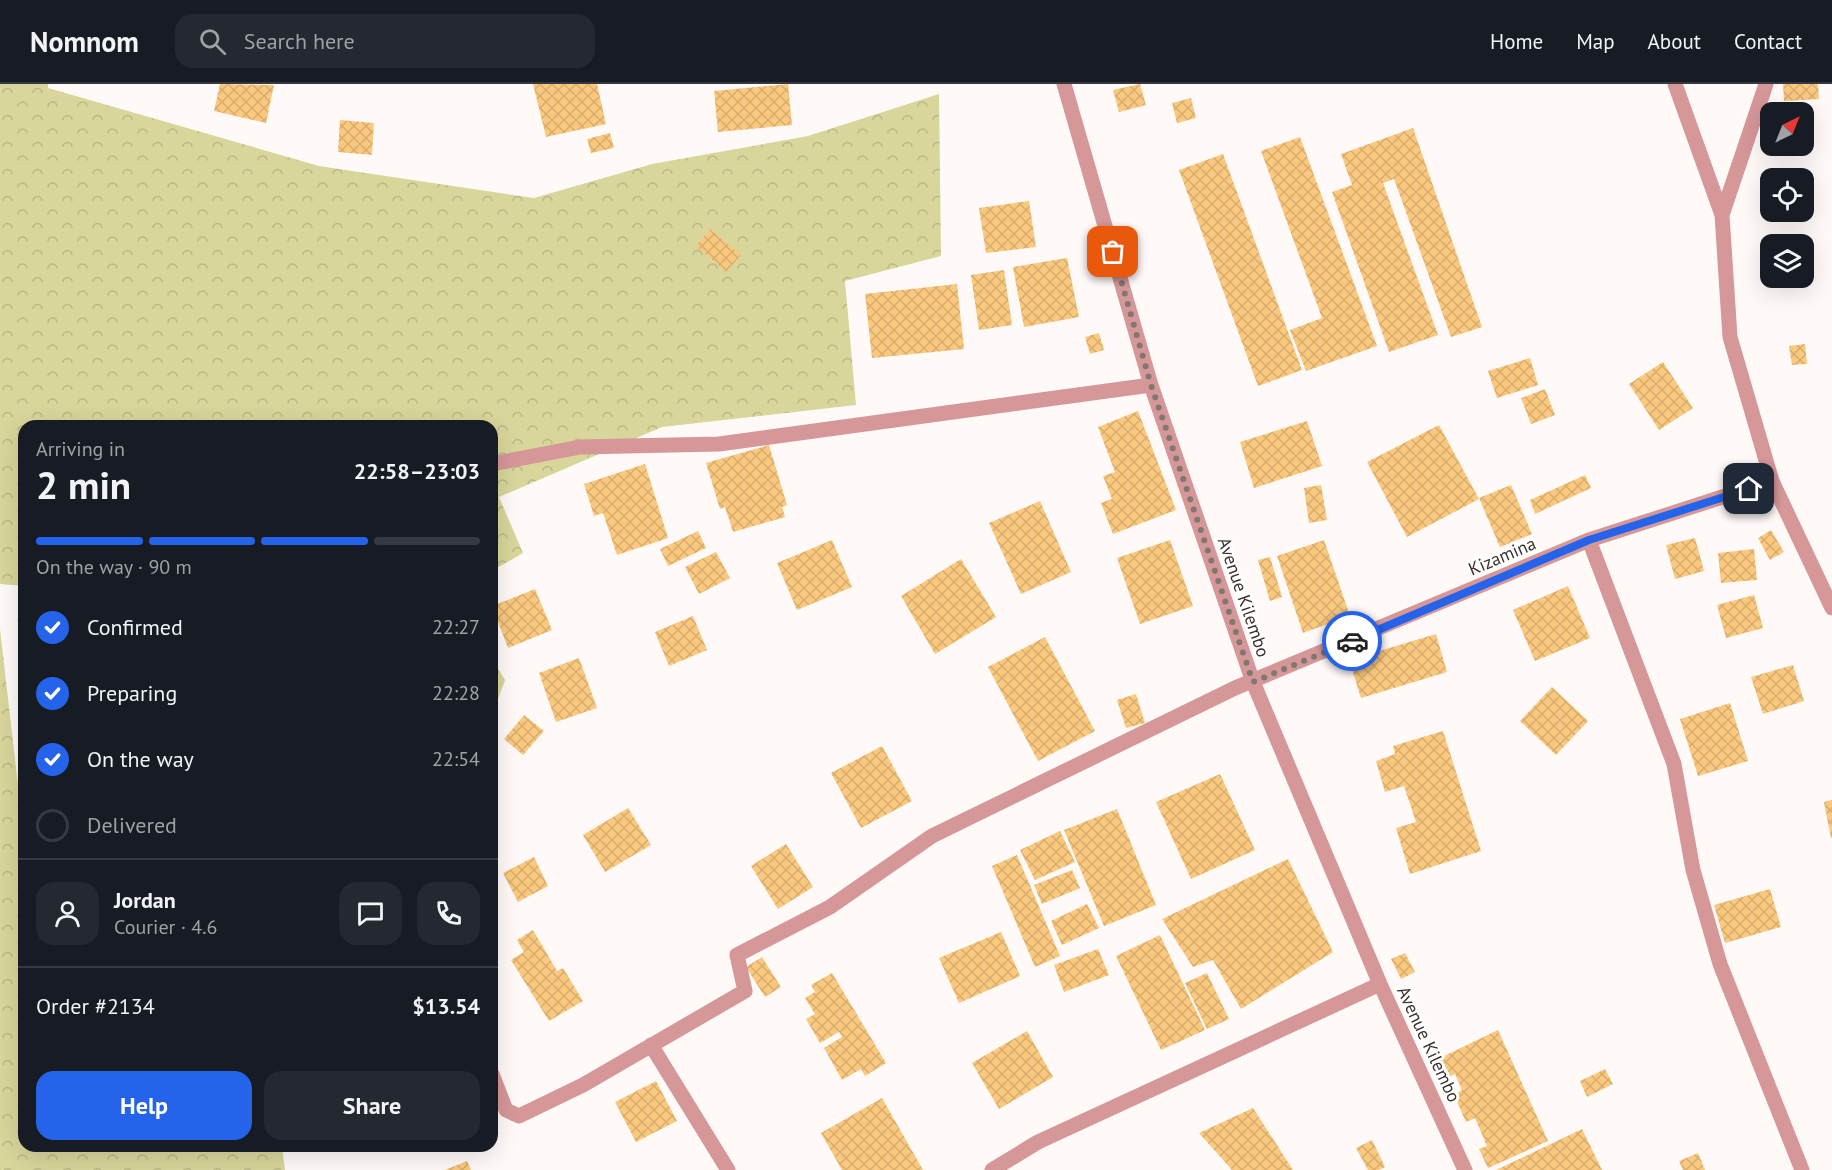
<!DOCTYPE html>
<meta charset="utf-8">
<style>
body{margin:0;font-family:"PT Sans",sans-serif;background:#242831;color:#f1f3f6;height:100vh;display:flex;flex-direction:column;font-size:22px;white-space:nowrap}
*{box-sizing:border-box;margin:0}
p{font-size:20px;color:#9ea1a6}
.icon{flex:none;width:33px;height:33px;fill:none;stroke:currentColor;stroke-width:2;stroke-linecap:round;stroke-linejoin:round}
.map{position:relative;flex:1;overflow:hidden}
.sheet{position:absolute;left:18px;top:336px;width:480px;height:732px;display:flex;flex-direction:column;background:#171b24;border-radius:18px;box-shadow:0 6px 24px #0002}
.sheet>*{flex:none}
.needle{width:39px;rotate:43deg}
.fabs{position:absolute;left:1760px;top:18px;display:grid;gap:12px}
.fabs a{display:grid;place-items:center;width:54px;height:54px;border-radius:12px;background:#171b24;box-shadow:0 6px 24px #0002;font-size:30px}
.pin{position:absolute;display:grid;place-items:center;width:51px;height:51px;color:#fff;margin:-26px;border-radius:12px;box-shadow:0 3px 9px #0006}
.courier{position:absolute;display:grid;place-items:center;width:60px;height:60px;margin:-30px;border:4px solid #2563eb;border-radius:50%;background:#fff;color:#222;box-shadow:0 2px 8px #0007}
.headline em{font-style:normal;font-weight:600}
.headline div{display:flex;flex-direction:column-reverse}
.headline{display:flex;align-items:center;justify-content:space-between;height:102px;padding:0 18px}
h1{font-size:39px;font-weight:600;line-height:45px}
.bar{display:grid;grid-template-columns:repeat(4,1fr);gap:9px 6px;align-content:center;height:72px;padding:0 18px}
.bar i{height:8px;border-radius:4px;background:#363941}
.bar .current{background:#2563eb}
.bar p{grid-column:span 4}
.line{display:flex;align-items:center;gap:15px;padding:0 18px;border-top:2px solid #363941}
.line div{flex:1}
.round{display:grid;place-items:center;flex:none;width:63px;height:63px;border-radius:18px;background:#242831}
ol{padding:0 18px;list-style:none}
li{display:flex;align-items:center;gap:18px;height:66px}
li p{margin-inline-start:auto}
li .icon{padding:6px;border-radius:50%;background:#2563eb;color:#fff;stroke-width:4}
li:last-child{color:#9ea1a6}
li i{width:33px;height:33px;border:3px solid #363941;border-radius:50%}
.button{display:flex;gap:12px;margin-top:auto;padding:12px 18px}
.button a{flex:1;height:69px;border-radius:18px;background:#2563eb;color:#fff;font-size:24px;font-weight:600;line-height:69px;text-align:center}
.button a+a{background:#242831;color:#f1f3f6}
header{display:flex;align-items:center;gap:36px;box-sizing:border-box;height:84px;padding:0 30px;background:#171b24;border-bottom:2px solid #363941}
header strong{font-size:28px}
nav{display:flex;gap:33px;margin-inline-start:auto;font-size:21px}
.search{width:420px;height:54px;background:#242831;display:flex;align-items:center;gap:15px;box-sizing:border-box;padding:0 21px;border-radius:18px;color:#9ea1a6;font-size:22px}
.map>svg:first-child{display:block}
.forest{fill:url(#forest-crowns)}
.building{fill:url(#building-cross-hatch)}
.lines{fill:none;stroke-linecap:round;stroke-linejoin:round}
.minor{stroke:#d69799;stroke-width:15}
.done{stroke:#807773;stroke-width:6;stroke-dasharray:0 10.8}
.route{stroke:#2563eb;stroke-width:8}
.labels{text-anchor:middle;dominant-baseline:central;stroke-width:6;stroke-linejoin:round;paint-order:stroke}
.street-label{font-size:18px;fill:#3c312c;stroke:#fff}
</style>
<header>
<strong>Nomnom</strong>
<div class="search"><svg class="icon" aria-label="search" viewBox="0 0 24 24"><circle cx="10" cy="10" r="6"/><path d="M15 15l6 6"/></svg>Search here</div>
<nav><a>Home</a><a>Map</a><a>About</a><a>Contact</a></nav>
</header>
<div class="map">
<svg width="1832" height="1086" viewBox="0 0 1832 1086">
<defs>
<pattern id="forest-crowns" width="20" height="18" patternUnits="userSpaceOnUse" patternTransform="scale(1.5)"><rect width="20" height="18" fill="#d8d69b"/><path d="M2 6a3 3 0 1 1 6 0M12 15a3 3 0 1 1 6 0" fill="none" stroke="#bab886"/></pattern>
<pattern id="building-cross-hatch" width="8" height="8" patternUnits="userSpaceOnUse" patternTransform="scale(1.5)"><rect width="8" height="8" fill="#fac97f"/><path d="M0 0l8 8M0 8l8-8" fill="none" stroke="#d7ad6e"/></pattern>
</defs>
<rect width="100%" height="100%" fill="#fffaf7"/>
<path class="forest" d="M0,0h48v4l271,78 215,32 118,-34 156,-28 131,-42 2,162 -96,25 11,124 -194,22 -163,70 24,56 -31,18v-145h-468v160l-24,-2z
M0,545l18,156 6,7v354h258l3,24h-285z
M492,575l13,21 -13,35z"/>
<path class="building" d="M220,0l54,1 -8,38 -52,-12z
M533,0h64l9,40 -60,13z
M788,0l4,41 -74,7 -4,-41z
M1140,0l6,21 -27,7 -6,-22z
M1783,0h35l1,15 -35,2z
M1191,14l5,20 -19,5 -5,-20z
M340,36l34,3 -2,32 -34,-3z
M1413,44l69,199 -31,10 -57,-158 -11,4 55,152 -49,17 -57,-160 20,-7 -11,-31z
M610,49l4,15 -23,5 -4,-14z
M1300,53l77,209 -71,25 -16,-41 32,-12 -61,-167z
M1223,70l79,216 -44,16 -79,-216z
M1029,117l7,46 -50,6 -7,-45z
M710,145l31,26 -15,17 -30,-26z
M1067,174l12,59 -55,10 -11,-60z
M1004,186l8,55 -33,5 -8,-55z
M957,200l7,65 -92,9 -7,-64z
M1099,249l5,17 -14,4 -5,-17z
M1805,260l2,20 -15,1 -3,-19z
M1530,274l8,27 -41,13 -9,-27z
M1663,278l30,46 -34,22 -30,-46z
M1545,305l10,26 -24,9 -10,-26z
M1138,327l38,99 -63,24 -12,-31 11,-4 -9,-23 12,-4 -17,-45z
M1307,337l15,45 -68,22 -14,-46z
M1439,341l40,74 -72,38 -40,-75z
M769,361l18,60 -5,2 3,10 -52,15 -8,-25 -5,2 -14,-46z
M645,380l23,74 -51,17 -14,-42 -9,3 -10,-32z
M1585,391l6,13 -56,26 -5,-14z
M1321,401l6,35 -18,3 -5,-35z
M1511,401l21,49 -32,13 -21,-49z
M1040,417l31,71 -50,22 -32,-71z
M1771,446l13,22 -14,8 -12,-22z
M698,447l8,17 -38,18 -8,-17z
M1695,454l9,33 -29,8 -9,-34z
M832,456l20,47 -55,23 -20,-47z
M1170,456l23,66 -53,18 -23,-66z
M1324,456l26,76 -47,17 -26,-77z
M1754,465l3,31 -36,3 -3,-30z
M716,468l14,26 -31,16 -14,-27z
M1270,473l12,40 -12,4 -12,-41z
M961,475l35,58 -61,37 -34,-58z
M1568,502l22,52 -55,23 -22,-51z
M535,505l17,41 -44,18 -16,-42z
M1754,511l9,33 -37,10 -9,-33z
M24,531v16l-7,-11z
M693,532l14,34 -38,16 -14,-34z
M1436,550l11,38 -86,26 -12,-38z
M1045,553l50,94 -57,30 -50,-94z
M579,574l18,50 -41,14 -17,-49z
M1793,581l11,36 -41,13 -12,-37z
M1552,603l36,34 -32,34 -36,-34z
M1136,610l9,29 -19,5 -9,-28z
M1730,619l18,58 -50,15 -18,-57z
M524,631l20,16 -21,24 -19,-16z
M1443,647l38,120 -71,23 -14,-46 20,-6 -12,-36 -19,6 -9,-31 19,-7 -2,-8z
M882,662l30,55 -51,27 -30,-55z
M1220,690l35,76 -64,29 -35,-77z
M1832,716v38h-1l-7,-36z
M628,724l23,37 -46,27 -22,-37z
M1117,725l39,96 -52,21 -40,-96z
M1060,747l15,31 -40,18 -15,-30z
M786,760l27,43 -35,22 -27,-43z
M1017,771l43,101 -25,11 -43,-101z
M534,773l14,29 -30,16 -15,-29z
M1288,775l45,93 -92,57 -28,-49 -20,7 -31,-48z
M1072,786l8,18 -38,16 -8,-19z
M1770,805l11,38 -56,16 -11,-38z
M1087,820l12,24 -37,17 -11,-24z
M533,846l24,41 6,-3 20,33 -34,20 -38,-61 13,-8 -7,-12z
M1001,848l19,44 -61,27 -20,-45z
M1160,851l45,95 -44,20 -45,-94z
M1098,865l11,26 -45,17 -10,-27z
M1405,869l10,19 -14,7 -10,-20z
M762,873l19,30 -16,10 -19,-30z
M832,889l54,90 -21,13 -4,-7 -19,11 -18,-32 18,-11 -3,-5 -19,11 -14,-24 9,-5 -10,-16 10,-6 -4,-7z
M1207,889l22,46 -22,10 -22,-46z
M1498,946l50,111 -60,27 -9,-19 8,-3 -12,-28 -9,4 -12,-27 8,-5 -7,-16 -8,4 -9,-19z
M1027,947l26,46 -54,32 -27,-46z
M1605,985l8,15 -26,13 -7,-16z
M656,997l21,40 -41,21 -21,-40z
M882,1014l41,72h-81l-21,-37z
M1253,1024l40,62h-61l-33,-37z
M1582,1045l20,41h-106z
M1372,1056l13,27 -6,3h-11l-12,-22z
M1698,1069l7,17h-22l-4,-9z
M467,1077l4,9h-26z"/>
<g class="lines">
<path class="minor" d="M1064,0l87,301 102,297 127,302 85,186
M1675,0l47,131 8,122 42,144 60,127
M1722,131l44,-131
M492,380l88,-17 139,-3 432,-59
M1589,456l85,224 19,106 27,94 82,206
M651,961l77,125
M492,990l14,36 13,6 64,-31 162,-94 -8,-36 93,-48 102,-71 303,-148 354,-148 183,-59
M992,1086l46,-28 342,-158"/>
</g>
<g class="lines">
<path class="done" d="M1113,168l38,133 102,297 99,-41"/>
<path class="route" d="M1352,557l237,-101 160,-51"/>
</g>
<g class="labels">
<g class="street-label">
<text transform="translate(1502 472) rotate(-23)">Kizamina</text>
<text transform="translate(1244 513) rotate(71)">Avenue Kilembo</text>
<text transform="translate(1429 960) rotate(65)">Avenue Kilembo</text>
</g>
</g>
</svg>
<div class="fabs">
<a><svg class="needle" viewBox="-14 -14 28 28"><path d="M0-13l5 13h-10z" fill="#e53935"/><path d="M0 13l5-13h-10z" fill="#9ea1a6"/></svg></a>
<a><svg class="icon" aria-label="locate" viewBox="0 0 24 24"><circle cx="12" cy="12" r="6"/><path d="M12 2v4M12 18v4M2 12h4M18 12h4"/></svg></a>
<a><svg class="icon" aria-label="layers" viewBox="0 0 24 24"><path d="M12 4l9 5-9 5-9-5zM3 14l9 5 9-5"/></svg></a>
</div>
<div class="pin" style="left:1113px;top:168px;background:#ea580c"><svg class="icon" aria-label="bag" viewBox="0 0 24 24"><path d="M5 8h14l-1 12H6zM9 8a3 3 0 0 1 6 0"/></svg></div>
<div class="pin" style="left:1749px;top:405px;background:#1f2937"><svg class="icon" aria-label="home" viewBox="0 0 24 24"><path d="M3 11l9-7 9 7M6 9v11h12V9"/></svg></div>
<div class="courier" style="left:1352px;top:557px"><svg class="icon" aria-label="car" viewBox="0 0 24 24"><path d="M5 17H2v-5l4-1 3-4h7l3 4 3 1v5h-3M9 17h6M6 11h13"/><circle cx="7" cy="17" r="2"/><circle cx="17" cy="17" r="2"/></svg></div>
<section class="sheet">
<div class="headline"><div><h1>2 min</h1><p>Arriving in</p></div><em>22:58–23:03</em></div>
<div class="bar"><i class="current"></i><i class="current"></i><i class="current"></i><i></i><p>On the way · 90 m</p></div>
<ol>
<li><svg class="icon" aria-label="check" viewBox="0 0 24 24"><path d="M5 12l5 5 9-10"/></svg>Confirmed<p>22:27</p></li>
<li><svg class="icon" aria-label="check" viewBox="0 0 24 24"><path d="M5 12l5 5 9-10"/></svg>Preparing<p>22:28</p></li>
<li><svg class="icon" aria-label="check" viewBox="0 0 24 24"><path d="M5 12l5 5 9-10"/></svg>On the way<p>22:54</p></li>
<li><i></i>Delivered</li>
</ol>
<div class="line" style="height:108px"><a class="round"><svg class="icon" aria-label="person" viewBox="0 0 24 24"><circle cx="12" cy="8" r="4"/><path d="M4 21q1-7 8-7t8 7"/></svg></a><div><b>Jordan</b><p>Courier · 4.6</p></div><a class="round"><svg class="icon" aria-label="chat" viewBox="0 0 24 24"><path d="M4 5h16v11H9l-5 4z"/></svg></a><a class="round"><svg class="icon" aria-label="phone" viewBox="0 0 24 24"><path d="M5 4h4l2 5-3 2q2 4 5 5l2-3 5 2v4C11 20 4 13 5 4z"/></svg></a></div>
<div class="line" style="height:78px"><div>Order #2134</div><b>$13.54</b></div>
<div class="button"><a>Help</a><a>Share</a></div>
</section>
</div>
